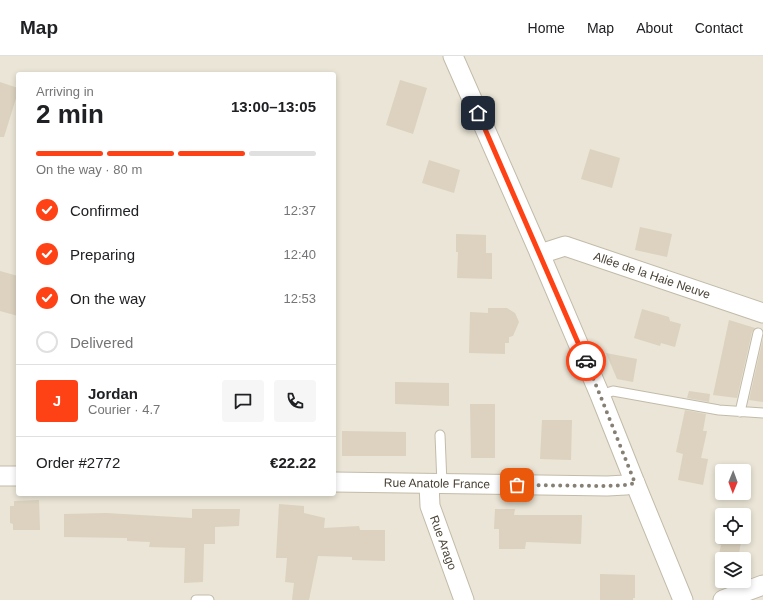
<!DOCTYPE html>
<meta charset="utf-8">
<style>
body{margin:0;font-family:Arial,sans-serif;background:#f6f6f6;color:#202124;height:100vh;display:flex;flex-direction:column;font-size:15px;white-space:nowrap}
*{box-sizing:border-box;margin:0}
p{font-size:13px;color:#757577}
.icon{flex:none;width:22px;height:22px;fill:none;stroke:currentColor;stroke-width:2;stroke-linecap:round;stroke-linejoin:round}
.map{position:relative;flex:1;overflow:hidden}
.sheet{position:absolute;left:16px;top:16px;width:320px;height:424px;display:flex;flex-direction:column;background:#fff;border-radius:4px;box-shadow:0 2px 6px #0003}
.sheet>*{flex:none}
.needle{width:26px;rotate:181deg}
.controls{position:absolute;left:715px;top:408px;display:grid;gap:8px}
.controls a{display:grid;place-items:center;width:36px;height:36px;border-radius:4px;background:#fff;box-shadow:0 2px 6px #0003;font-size:20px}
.pin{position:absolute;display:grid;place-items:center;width:34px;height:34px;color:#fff;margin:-17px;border-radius:8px;box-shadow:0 2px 6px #0006}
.courier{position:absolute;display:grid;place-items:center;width:40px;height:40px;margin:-20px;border:3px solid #ff4216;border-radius:50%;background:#fff;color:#222;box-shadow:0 1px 5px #0007}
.headline em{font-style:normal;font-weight:600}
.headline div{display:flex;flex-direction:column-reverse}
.headline{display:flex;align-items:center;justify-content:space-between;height:68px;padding:0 20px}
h1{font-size:26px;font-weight:600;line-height:30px}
.bar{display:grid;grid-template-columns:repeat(4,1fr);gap:6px 4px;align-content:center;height:48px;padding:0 20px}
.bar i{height:5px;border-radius:3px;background:#e0e0e0}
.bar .current{background:#ff4216}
.bar p{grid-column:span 4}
.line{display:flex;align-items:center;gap:10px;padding:0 20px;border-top:1px solid #e0e0e0}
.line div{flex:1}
.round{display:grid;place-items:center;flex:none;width:42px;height:42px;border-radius:4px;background:#f6f6f6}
ol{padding:0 20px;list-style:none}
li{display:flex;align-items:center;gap:12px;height:44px}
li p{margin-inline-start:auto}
li .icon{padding:4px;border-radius:50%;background:#ff4216;color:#fff;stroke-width:4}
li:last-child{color:#757577}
li i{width:22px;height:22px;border:2px solid #e0e0e0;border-radius:50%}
header{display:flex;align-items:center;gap:24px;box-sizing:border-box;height:56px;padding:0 20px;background:#fff;border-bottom:1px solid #e0e0e0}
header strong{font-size:19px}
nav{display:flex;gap:22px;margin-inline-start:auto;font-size:14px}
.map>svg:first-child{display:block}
.residential{fill:#eae5d6;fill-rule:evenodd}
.building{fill:#dcd2bf}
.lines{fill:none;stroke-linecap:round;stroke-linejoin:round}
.service-casing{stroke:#c3bba9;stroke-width:11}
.minor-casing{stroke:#c3bba9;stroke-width:21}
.service{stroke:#fff;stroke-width:9}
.minor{stroke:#fff;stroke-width:19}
.done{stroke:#868074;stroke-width:4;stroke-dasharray:0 7.2}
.route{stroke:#ff4216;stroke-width:5}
.labels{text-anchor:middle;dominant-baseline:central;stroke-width:3;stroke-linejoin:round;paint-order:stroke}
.street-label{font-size:12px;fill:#4a4336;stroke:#fff}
</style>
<header>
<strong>Map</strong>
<nav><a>Home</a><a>Map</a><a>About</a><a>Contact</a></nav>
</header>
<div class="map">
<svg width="763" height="544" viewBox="0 0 763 544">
<rect width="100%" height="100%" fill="#f6f2e8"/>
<path class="residential" d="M0,0h763v544h-763zM18,18h316v420h-316zM722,415h22v22h-22zM722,459h22v22h-22zM722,503h22v22h-22z"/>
<path class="building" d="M400,24l27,8 -14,46 -27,-9z
M0,26l18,6v4l-14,45h-4z
M590,93l30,9 -8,30 -31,-9z
M429,104l31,10 -6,23 -32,-10z
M640,171l32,7 -5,23 -32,-7z
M456,178l30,1v18h6v26l-35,-1 1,-26h-2z
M0,215l18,5v40l-18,-5z
M488,252h19l8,5 4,9 -6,14 -4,1v6h-4v11l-36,-1 1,-41 18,1z
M642,253l27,8 1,4 11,3 -6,23 -14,-4 -1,3 -26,-8z
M729,264l26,8 -3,4 -15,66 -24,-3z
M763,282v64l-14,-2z
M606,297l31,6 -4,23 -16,-3z
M395,326l54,1v23l-54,-2z
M689,335l21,3 -1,8 -22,-4z
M470,348h25v54h-24z
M685,354l21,4 -3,17h4l-6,27 7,1 -5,26 -25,-5 5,-26 -7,-2z
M542,364h30l-1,40 -31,-1z
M342,375l64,1v24h-64z
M39,444l1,30h-27v-6l-3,-1v-17h4v-5z
M279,448l25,2v7l21,5 -1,10 35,-2 1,4h25v31l-33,-1v-3l-34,-1 -9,44h-17l2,-17 -9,-1 2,-24h-11z
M192,453h48l-1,17 -24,1v17h-11l-1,38 -19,1 1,-35 -36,-1 1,-5 -23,-1v-3l-63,-1v-23l42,-1 86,5z
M495,453h20l-1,6h68l-1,29 -55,-2 -1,7h-26v-20h-5z
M720,461l2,1v19h20l-4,22h-16v12l-6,-2 5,-24 -6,-2z
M600,518l35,1v23h-2v2h-33z"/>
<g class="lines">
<g class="service-casing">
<path id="service" d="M600,339l13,-4 106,19 44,3
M740,356l18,-79
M440,379l2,49
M196,544h13"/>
</g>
<g class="minor-casing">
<g id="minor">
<path d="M453,0l87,198 60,141 35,88 48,117"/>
<path id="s1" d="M540,198l25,-8 198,67"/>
<path d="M0,420h18"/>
<path id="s2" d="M334,426l273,4 19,-1 9,-2"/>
<path id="s3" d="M429,428l1,22 34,94"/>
<path d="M723,544l40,-15"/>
</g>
</g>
<use href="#service" class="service"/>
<use href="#minor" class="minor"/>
</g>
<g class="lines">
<path class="done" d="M517,429l90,1 19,-1 9,-2 -35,-88 -14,-34"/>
<path class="route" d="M478,57l108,248"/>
</g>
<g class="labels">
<g class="street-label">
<text stroke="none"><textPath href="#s1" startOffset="118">Allée de la Haie Neuve</textPath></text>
<text stroke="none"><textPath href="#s2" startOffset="103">Rue Anatole France</textPath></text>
<text stroke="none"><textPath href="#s3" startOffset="61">Rue Arago</textPath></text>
</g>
</g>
</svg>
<div class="controls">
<a><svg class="needle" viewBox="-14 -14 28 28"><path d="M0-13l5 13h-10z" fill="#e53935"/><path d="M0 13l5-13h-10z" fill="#757577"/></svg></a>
<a><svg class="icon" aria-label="locate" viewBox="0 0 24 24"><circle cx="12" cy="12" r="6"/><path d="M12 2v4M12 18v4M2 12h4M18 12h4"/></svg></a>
<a><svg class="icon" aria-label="layers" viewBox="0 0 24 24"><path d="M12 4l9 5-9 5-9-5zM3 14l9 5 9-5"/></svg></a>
</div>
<div class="pin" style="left:517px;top:429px;background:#ea580c"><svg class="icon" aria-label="bag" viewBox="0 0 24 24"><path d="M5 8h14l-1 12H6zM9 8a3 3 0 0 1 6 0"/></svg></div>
<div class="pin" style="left:478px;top:57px;background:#1f2937"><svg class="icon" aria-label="home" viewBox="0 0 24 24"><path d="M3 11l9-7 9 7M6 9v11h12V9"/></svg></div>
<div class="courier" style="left:586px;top:305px"><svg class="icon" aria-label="car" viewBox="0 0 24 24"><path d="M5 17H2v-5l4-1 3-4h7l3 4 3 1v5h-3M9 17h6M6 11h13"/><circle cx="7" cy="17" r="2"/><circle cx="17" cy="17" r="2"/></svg></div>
<section class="sheet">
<div class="headline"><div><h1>2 min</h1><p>Arriving in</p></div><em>13:00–13:05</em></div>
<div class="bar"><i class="current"></i><i class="current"></i><i class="current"></i><i></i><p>On the way · 80 m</p></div>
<ol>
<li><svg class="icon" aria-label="check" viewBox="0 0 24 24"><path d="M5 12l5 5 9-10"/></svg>Confirmed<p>12:37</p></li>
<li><svg class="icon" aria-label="check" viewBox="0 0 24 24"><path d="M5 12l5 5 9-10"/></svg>Preparing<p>12:40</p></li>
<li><svg class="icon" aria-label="check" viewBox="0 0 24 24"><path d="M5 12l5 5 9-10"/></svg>On the way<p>12:53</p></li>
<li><i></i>Delivered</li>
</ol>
<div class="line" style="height:72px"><b class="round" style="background:#ff4216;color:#fff">J</b><div><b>Jordan</b><p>Courier · 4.7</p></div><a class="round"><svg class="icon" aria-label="chat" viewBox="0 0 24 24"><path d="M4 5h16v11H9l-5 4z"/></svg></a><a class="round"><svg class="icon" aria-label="phone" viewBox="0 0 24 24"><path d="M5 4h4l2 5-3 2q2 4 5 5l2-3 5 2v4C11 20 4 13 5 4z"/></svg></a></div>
<div class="line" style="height:52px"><div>Order #2772</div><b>€22.22</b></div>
</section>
</div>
